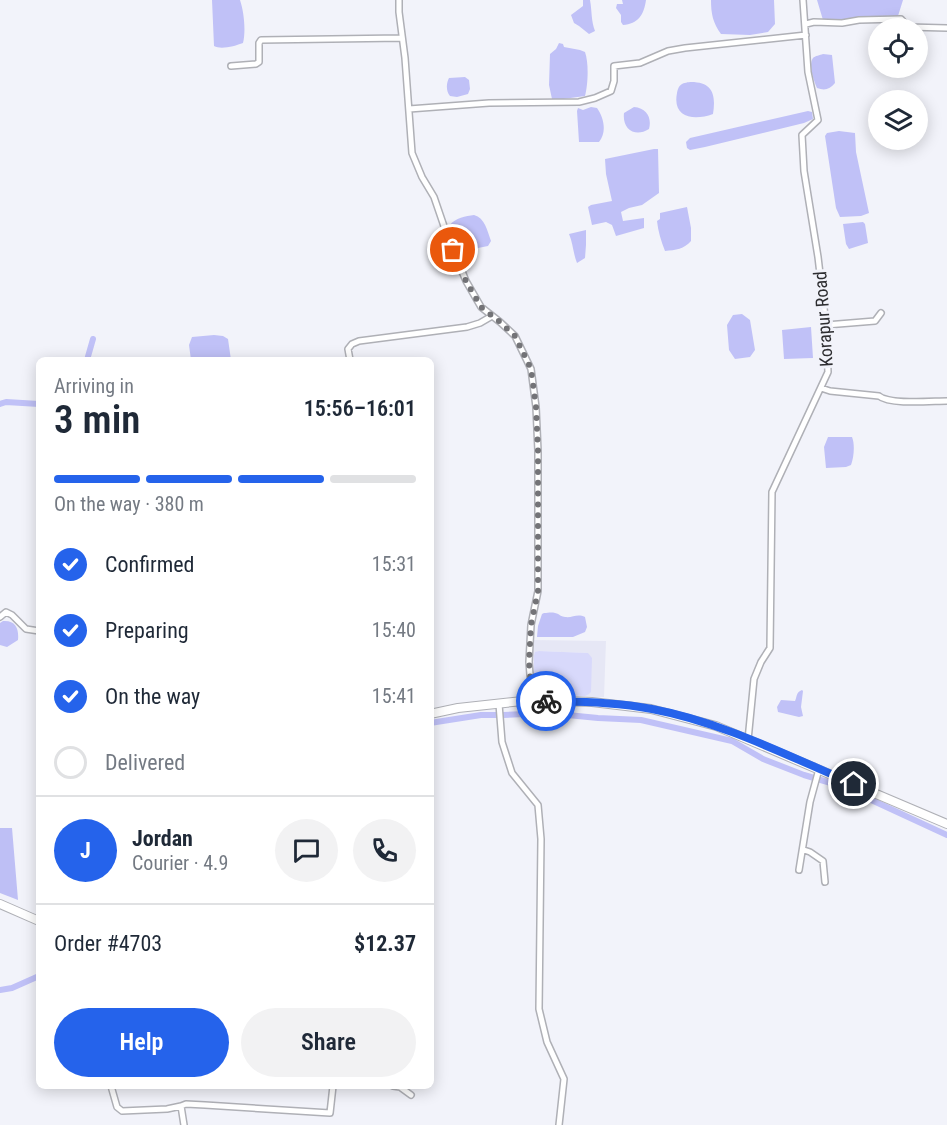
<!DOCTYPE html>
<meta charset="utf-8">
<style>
body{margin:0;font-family:"Roboto Condensed",sans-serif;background:#f2f2f3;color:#1f2937;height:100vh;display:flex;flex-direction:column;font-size:22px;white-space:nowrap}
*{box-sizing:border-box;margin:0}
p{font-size:20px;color:#747a83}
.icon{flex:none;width:33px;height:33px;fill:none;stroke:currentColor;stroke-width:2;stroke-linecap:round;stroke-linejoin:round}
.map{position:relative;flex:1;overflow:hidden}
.panel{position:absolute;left:36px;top:357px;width:398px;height:732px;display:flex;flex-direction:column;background:#fff;border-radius:9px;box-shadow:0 3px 15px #0003}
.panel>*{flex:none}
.controls{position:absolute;left:868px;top:18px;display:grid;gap:12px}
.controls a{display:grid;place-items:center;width:60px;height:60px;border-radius:50%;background:#fff;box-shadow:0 3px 15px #0003;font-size:30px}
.pin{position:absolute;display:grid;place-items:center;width:51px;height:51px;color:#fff;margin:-26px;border:3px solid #fff;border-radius:50%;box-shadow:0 2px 6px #0007}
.courier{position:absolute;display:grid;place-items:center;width:60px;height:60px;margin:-30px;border:4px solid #2563eb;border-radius:50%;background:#fff;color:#222;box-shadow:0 2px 8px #0007}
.headline em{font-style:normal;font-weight:600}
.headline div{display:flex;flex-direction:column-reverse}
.headline{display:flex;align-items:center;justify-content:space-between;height:102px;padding:0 18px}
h1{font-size:39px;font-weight:600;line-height:45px}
.bar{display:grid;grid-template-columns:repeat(4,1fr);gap:9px 6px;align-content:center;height:72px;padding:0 18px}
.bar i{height:8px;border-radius:4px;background:#e0e1e3}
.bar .current{background:#2563eb}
.bar p{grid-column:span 4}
.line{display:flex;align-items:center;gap:15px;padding:0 18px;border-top:2px solid #e0e1e3}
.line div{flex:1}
.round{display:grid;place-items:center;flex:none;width:63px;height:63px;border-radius:32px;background:#f2f2f3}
ol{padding:0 18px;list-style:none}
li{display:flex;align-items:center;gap:18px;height:66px}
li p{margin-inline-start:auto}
li .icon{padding:6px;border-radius:50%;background:#2563eb;color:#fff;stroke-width:4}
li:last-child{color:#747a83}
li i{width:33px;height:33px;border:3px solid #e0e1e3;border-radius:50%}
.action{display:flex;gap:12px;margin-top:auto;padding:12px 18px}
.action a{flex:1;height:69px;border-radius:36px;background:#2563eb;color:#fff;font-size:24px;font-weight:600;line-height:69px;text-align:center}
.action a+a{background:#f2f2f3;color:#1f2937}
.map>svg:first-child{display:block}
.built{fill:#e6e7f5;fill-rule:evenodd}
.green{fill:#d8d9fb}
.forest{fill:#bebff5}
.water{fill:#c0c1f7}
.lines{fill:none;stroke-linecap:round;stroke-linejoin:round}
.canal{stroke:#c0c1f7;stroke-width:6}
.street-casing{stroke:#afb0b6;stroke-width:8}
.secondary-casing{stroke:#afb0b6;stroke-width:10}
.street{stroke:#fff;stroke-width:5}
.secondary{stroke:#fff;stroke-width:8}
.done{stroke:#737377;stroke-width:6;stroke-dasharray:0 10.8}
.route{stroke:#2563eb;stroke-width:8}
.labels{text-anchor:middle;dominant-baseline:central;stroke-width:6;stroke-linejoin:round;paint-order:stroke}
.street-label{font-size:18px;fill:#2e2e31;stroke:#f2f3fa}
</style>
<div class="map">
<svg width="947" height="1125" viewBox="0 0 947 1125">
<rect width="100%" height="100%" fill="#f2f3fa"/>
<path class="built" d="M531,640l75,1 -2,56h-71zM539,651l49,2 -3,43 -49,-1 -1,-42z"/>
<path class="green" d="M539,651l49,2 4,5 -1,34 -2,2 -4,2 -49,-1 -2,-2v-37l1,-4z"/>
<path class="forest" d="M0,828h12l6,72 -18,-7z"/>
<path class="water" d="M212,0h28c4,12 6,31 3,43 -8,3 -22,7 -29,3z
M583,0h7c2,11 1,21 5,31l-6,3 -10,-8 -5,-3 -3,-8 12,-9z
M622,0h24c-2,15 -8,24 -23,25l-2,-3v-7l-5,-7 1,-4h6z
M711,0h63l1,24 -7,8 -18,3 -29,-1c-8,-11 -10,-20 -10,-34z
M817,0h86l-5,16c-25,0 -50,5 -75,4z
M559,43l4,1 1,3 16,3 5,2c4,11 3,33 0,44l-29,4 -4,-1 -3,-14 1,-31 6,-5z
M823,54l9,1 3,28c-5,6 -10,8 -18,5 -3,-7 -9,-23 -4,-30 2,-2 7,-3 10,-4z
M465,77l4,3 1,9 -2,5 -11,3 -7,-1c-4,-5 -4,-12 -1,-18z
M691,82c22,0 25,13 22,32 -19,7 -41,4 -36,-21 1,-4 1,-6 5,-9 1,-1 7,-2 9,-2z
M591,107l6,1c7,10 10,24 2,34h-20l-2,-31 1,-3 5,2z
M634,107c13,1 18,11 15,22 -14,9 -27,0 -25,-16z
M808,111l4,1 1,7 -9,4 -99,24 -15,3 -3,-2 -1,-6 4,-4z
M839,131l16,2 1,19 13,61 -8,3 -21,1 -4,-9 -11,-72 2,-3z
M654,149h4l1,44 -17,12 -13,3 -8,4 2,9 21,-3v10l-28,8 -4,-11 -6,-3 -14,3 -4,-18 3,-2 21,-4 -6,-27 -1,-15z
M687,207l4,21v13c-7,8 -15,9 -26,10 -4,-10 -7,-20 -8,-30l3,-2v-6z
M474,215c11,3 13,15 17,26l-3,5 -25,5 -4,-1 -9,-25c5,-7 16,-9 24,-10z
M863,222l2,2 3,19 -19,6 -3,-5 -3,-20z
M586,230v15l-1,13 -8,5c-4,-10 -4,-20 -8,-29z
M742,314l8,6 5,30 -5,7 -15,2 -6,-9 -2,-25 6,-10z
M811,327l2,31 -29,1 -2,-29z
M214,335l9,1 5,3 3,21h-40l-2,-15 3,-8z
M828,437h24c3,7 2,20 -1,28l-5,2 -20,1 -2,-21z
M544,613c4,0 7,-1 11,0 6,1 3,3 10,4 8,1 12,-4 20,0l2,10 -2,5 -12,5h-36l1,-11 4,-12z
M3,621c13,-1 16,8 15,19l-11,7 -7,-2v-22z
M802,690l1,1 -2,16 2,9 -4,1 -21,-5 -1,-5 4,-7 14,1c2,-4 1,-9 7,-11z"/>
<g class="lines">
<path class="canal" d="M87,360l6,-21
M0,404l6,-2 33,2
M503,715l44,-2 51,5 43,2 91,21 31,18 41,16 37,11 106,49
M430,723l51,-8h16
M0,990l12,-2 27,-12"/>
<g class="street-casing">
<path id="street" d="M399,0v12l6,46 7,95 10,24 12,20 13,38 19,46 15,26 19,15 15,14 16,33 5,38 2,44v140l-7,34 -2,37 3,38
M806,24l8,-2 28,1 17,-3 42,-1 7,8 39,1
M231,66l25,-2 3,-2v-19l2,-3 141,-2
M409,109l80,-6 90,-1 16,-4 16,-7 3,-10v-15l26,-3 28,-12 17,-3 121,-13
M826,325l49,-4 6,-8
M350,360l-2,-11 4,-5 7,-3 108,-14 13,-4 12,-7
M821,388l9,3 49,5c11,9 53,5 68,5
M0,617l6,-5 6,3 14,14 13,2
M499,704l3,38 10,31 26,32 3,34 -2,170 8,33 17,37 -5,46
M748,740l6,-61 7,-17 9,-14 2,-156 56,-120 -2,-47 -8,-68 -14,-86 -2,-36 16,-15 -10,-48 -5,-72
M804,850l6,2 13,9 2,21
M799,870l11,-68 9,-33
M111,1086l6,21 5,4 45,-2 14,-3 3,19
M393,1086l7,1 11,8
M181,1106l5,-2 19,1 125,8 3,-27"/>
</g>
<g class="secondary-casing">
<path id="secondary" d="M430,714l28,-6 74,-8 60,2 59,7 65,17 231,98
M0,904l39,17"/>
</g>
<use href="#street" class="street"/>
<use href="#secondary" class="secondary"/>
</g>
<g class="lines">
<path class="done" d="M453,250l13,31 15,26 19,15 15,14 16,33 5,38 2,44v140l-7,34 -2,37 3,38 14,1"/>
<path class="route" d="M546,701c35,1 71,1 106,8 70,13 136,47 202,75"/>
</g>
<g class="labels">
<g class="street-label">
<text transform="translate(823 319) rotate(-94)">Korapur Road</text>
</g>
</g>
</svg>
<div class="controls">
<a><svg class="icon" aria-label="locate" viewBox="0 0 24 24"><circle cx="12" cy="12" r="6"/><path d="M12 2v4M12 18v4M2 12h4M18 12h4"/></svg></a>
<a><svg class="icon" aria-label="layers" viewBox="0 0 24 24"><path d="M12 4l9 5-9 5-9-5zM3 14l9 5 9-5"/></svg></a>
</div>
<div class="pin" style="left:453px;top:250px;background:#ea580c"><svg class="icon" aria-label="bag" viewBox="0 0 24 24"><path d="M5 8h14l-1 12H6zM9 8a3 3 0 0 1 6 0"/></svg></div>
<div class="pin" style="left:854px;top:784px;background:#1f2937"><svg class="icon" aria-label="home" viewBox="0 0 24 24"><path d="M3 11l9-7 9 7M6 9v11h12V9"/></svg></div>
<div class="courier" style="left:546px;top:701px"><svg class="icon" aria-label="bike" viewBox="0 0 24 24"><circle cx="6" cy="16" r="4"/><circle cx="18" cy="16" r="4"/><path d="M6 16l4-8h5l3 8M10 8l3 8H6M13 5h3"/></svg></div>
<section class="panel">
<div class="headline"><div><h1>3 min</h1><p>Arriving in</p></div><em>15:56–16:01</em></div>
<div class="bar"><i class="current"></i><i class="current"></i><i class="current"></i><i></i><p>On the way · 380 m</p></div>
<ol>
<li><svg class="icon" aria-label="check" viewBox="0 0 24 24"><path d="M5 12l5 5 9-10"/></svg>Confirmed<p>15:31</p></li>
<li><svg class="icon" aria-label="check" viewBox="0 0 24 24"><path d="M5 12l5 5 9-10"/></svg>Preparing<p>15:40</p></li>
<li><svg class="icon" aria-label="check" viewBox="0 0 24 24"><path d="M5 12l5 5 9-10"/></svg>On the way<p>15:41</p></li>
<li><i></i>Delivered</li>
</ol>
<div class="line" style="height:108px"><b class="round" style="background:#2563eb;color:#fff">J</b><div><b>Jordan</b><p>Courier · 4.9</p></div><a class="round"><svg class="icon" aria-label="chat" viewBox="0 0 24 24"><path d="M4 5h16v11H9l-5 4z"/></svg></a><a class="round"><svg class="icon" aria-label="phone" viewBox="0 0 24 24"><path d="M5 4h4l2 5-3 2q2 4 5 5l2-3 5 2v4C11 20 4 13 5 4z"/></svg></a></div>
<div class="line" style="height:78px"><div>Order #4703</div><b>$12.37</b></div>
<div class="action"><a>Help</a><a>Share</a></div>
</section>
</div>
